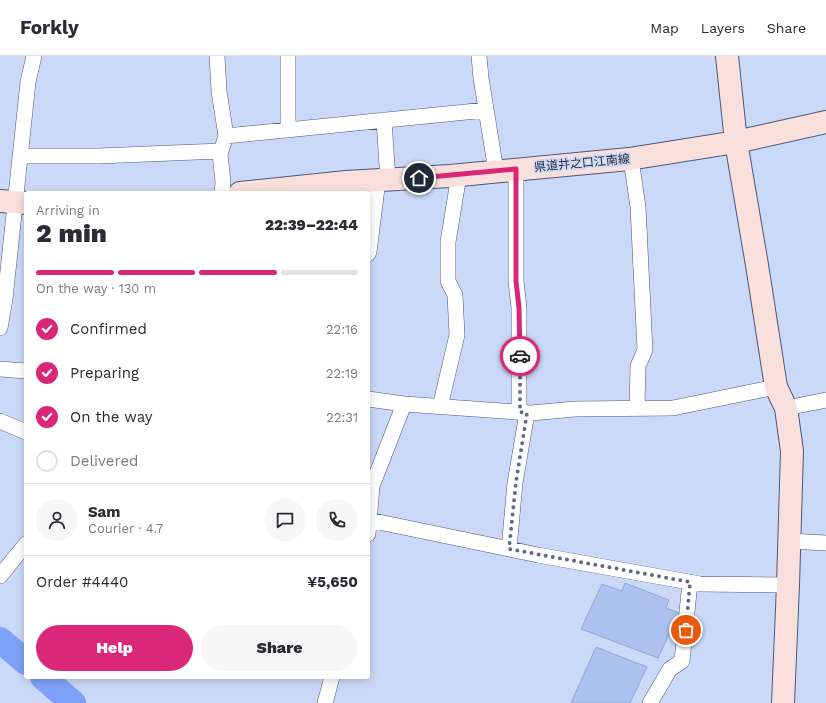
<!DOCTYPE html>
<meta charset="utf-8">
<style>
body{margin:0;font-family:"Work Sans","Noto Sans JP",sans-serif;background:#f7f7f7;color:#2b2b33;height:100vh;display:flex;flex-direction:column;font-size:15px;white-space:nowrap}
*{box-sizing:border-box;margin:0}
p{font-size:13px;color:#7c7c81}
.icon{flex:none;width:22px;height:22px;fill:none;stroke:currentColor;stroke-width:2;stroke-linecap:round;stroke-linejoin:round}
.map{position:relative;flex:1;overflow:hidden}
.drawer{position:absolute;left:24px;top:135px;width:346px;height:488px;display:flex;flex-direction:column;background:#fff;border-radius:4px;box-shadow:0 2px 10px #0003}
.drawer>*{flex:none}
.pin{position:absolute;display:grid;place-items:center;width:34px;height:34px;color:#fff;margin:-17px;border:2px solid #fff;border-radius:50%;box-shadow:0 1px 4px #0007}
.courier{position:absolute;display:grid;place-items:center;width:40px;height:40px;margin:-20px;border:3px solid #db2777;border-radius:50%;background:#fff;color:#222;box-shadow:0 1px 5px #0007}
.overview em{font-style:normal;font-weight:800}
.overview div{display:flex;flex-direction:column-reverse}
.overview{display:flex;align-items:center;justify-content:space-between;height:68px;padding:0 12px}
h1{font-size:26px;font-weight:800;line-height:30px}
.bar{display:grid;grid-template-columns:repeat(4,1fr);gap:6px 4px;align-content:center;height:48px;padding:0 12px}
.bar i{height:5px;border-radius:3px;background:#e1e1e2}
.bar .on{background:#db2777}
.bar p{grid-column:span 4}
.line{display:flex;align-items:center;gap:10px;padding:0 12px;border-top:1px solid #e1e1e2}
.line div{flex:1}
.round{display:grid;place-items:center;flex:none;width:42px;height:42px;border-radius:21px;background:#f7f7f7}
ol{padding:0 12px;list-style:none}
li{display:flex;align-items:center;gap:12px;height:44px}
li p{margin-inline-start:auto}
li .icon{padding:4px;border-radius:50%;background:#db2777;color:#fff;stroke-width:4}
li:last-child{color:#7c7c81}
li i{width:22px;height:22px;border:2px solid #e1e1e2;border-radius:50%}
.button{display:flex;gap:8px;margin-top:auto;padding:8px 12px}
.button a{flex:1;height:46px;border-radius:24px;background:#db2777;color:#fff;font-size:16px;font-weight:800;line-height:46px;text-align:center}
.button a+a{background:#f7f7f7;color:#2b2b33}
header{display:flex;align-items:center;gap:24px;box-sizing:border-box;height:56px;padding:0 20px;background:#fff;border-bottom:1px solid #e1e1e2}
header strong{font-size:19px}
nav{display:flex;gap:22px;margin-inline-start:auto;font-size:14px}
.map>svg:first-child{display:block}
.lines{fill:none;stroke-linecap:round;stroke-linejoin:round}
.river{stroke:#7ea1f9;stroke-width:26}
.building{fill:#aec2ef;stroke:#97a8ce}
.street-casing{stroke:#4a597a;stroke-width:16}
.secondary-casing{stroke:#4a597a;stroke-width:24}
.street{stroke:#fff;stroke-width:15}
.secondary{stroke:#fae0dd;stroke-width:22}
.done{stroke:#616a7e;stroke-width:4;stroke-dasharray:0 7.2}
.route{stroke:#db2777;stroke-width:5}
.labels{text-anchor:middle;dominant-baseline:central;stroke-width:3.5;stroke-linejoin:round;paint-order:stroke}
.street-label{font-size:12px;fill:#282e3d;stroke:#cbd9f8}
</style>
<header>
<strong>Forkly</strong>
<nav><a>Map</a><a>Layers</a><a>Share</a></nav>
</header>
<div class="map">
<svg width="826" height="647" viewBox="0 0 826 647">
<rect width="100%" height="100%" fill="#cbd9f8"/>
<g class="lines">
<path class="river" d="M0,584l26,22
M43,621l30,26"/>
</g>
<path class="building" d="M625,527l44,17 -3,8 13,5 -21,45 -77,-29 21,-45 20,7z
M596,591l51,20 -17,36h-59z"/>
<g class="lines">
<g class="street-casing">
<path id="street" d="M217,0l2,35 7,45 -6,18 3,28 -1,11
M479,0l2,22 15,93
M384,64l4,60
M288,73v-73
M226,80l260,-26
M20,100h78l123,-5
M631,103l7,48 7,143 -7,16 -1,42
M516,113v112l3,27v104
M368,198l1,-2 9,-72
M0,272l5,-29 23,-217 6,-26
M0,313l26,2
M368,343l36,5 127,9 44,-4 98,-1 103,-21
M440,351l17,-72 -2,-40 -7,-14v-39l11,-67
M786,352l40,-8
M0,365l26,11
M369,464l169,35 162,29 88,1
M368,478l4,-48 32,-82
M789,485l37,2
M509,493l6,-66 12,-70
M0,520l26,-32
M325,647l7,-26
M650,647l20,-34 12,-8 8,-79"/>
</g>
<g class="secondary-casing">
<path id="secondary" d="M727,0l9,86 21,123 19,122 10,21 6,43 -4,134 -5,118
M240,137l106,-11 104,-6 179,-17 107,-17 90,-20
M0,145l26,2"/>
</g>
<use href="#street" class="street"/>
<use href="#secondary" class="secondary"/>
</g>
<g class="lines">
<path class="done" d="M520,300v56l7,1 -11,69 -7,67 181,33 -4,48"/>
<path class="route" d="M419,122l97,-9v112l3,27 1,48"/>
</g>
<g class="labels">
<g class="street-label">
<text transform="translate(582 107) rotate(-5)">県道井之口江南線</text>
</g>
</g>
</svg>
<div class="pin" style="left:686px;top:574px;background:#ea580c"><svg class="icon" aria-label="bag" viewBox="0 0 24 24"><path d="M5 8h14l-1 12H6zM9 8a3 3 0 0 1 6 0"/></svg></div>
<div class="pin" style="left:419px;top:122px;background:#1f2937"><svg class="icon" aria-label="home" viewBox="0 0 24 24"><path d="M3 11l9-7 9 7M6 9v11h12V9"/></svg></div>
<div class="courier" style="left:520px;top:300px"><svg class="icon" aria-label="car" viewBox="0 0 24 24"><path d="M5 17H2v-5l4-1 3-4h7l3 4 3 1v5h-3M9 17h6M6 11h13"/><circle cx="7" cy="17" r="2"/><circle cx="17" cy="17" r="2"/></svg></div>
<section class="drawer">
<div class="overview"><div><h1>2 min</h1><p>Arriving in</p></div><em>22:39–22:44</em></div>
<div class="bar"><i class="on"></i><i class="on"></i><i class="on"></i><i></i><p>On the way · 130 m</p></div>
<ol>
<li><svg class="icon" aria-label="check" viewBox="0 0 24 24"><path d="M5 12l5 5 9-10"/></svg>Confirmed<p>22:16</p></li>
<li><svg class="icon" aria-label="check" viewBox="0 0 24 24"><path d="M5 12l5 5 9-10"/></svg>Preparing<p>22:19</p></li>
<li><svg class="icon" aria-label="check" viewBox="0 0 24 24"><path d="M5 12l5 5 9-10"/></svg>On the way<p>22:31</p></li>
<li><i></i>Delivered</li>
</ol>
<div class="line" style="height:72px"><a class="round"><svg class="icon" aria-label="person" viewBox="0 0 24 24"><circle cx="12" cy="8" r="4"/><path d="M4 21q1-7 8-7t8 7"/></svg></a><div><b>Sam</b><p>Courier · 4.7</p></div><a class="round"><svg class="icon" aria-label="chat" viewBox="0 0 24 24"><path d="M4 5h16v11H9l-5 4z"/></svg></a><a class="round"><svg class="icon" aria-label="phone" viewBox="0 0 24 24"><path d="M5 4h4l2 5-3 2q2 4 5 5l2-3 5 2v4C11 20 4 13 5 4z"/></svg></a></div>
<div class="line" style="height:52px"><div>Order #4440</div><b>¥5,650</b></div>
<div class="button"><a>Help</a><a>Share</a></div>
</section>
</div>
